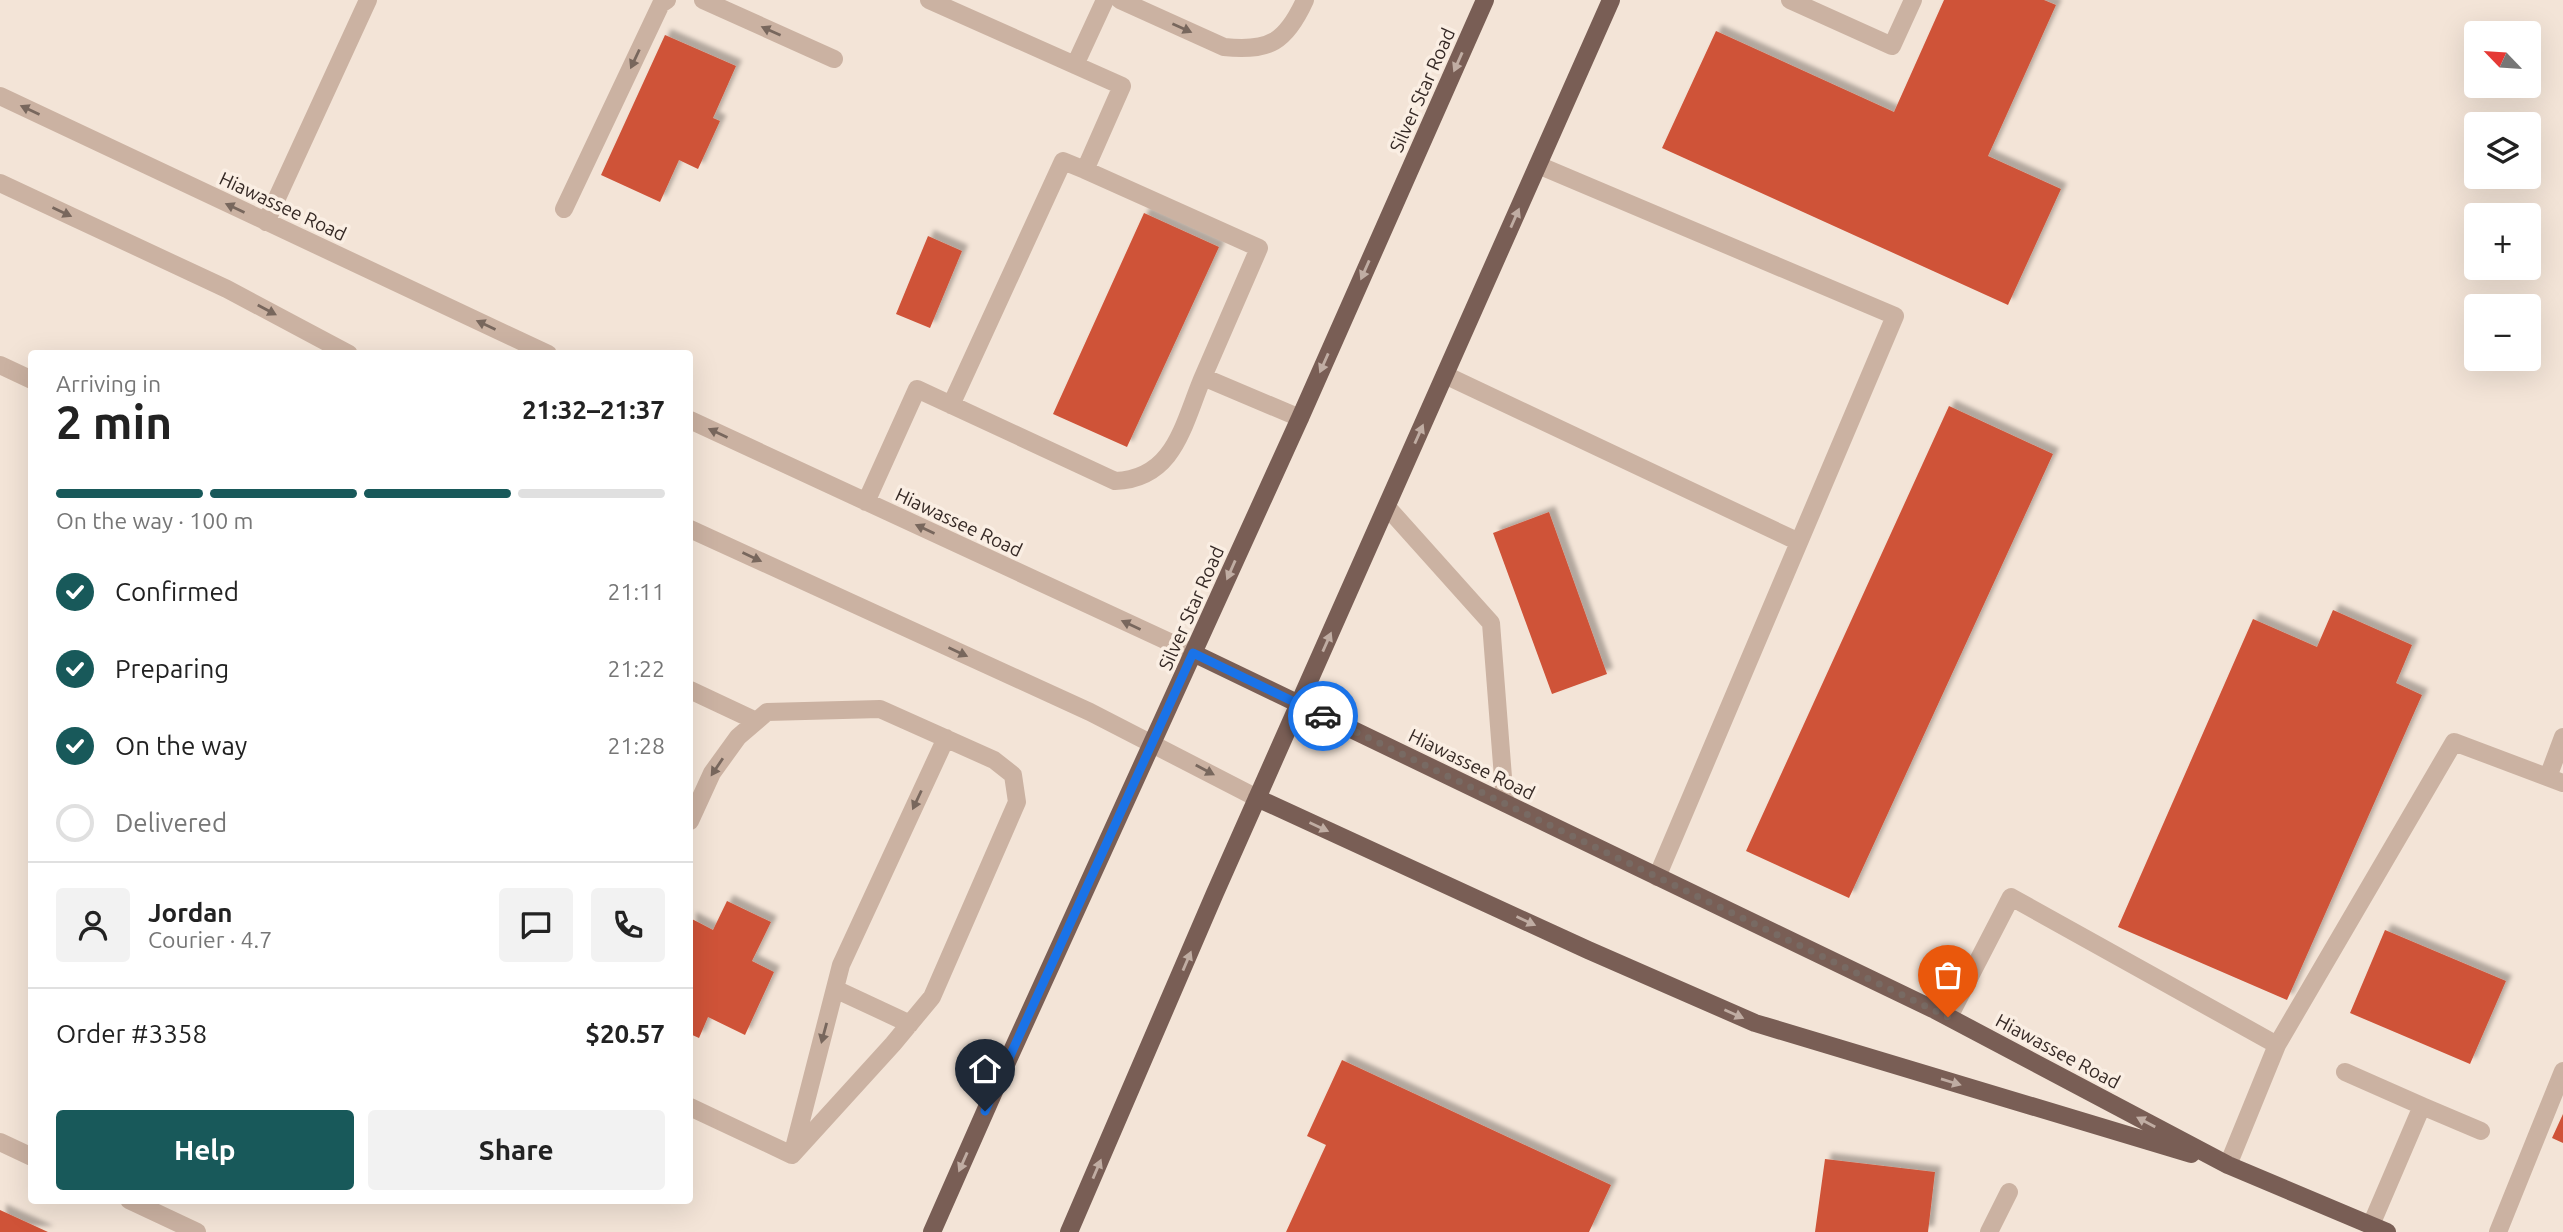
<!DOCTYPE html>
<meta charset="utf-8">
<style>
body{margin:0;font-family:Ubuntu,sans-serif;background:#f2f2f2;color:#222;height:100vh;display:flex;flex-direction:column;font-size:26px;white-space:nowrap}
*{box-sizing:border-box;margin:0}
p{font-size:23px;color:#767676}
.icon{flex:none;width:38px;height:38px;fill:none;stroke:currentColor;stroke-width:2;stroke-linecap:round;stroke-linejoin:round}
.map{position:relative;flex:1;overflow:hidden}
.side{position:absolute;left:28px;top:350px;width:665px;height:854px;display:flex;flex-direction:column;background:#fff;border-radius:7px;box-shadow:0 7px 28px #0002}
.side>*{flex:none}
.needle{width:46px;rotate:295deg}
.tools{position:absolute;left:2464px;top:21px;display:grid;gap:14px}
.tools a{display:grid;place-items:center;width:77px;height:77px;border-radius:7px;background:#fff;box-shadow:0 7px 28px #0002;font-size:35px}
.pin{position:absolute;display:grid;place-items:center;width:60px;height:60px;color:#fff;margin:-72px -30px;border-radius:50% 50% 50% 0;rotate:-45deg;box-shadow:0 0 7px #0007}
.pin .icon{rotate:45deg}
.courier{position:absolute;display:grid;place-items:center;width:70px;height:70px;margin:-35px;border:5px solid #1a73e8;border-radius:50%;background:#fff;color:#222;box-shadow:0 2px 9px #0007}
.head em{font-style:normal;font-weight:700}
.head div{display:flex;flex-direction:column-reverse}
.head{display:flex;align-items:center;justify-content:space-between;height:119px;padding:0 28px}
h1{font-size:46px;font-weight:700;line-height:52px}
.bar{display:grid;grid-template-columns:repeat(4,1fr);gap:10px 7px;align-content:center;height:84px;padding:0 28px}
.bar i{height:9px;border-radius:5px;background:#e0e0e0}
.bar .selected{background:#18595a}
.bar p{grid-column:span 4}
.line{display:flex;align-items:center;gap:18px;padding:0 28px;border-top:2px solid #e0e0e0}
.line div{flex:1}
.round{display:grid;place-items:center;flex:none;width:74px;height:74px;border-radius:7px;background:#f2f2f2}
ol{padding:0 28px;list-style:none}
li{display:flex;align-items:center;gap:21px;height:77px}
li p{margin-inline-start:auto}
li .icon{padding:7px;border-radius:50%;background:#18595a;color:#fff;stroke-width:4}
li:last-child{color:#767676}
li i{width:38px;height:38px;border:4px solid #e0e0e0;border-radius:50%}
.cta{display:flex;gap:14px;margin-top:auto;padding:14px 28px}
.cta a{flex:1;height:80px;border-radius:7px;background:#18595a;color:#fff;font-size:28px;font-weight:700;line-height:80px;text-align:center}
.cta a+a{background:#f2f2f2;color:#222}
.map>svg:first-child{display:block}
.building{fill:#cf5338;filter:url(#shadow)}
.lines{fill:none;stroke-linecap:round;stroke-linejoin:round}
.minor{stroke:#cbb2a2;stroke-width:18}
.major{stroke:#795e55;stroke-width:18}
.oneway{fill:#78675d}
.oneway2{fill:#c0ada3}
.done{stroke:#786a63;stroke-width:7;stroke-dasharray:0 12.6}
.route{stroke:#1a73e8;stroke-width:9}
.labels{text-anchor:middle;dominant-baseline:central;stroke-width:7;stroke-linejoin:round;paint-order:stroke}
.street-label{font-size:19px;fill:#352925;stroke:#faeee3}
</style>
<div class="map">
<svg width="2563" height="1232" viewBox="0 0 2563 1232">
<defs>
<filter id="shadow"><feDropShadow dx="6" dy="-6" stdDeviation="2" flood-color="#0004"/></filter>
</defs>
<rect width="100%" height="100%" fill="#f3e4d7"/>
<path class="building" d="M1944,0h100l12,5 -68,151 73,33 -53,116 -346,-157 54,-117 178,81z
M665,35l71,31 -23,52 7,3 -22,48 -19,-9 -19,42 -59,-27z
M1144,213l75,34 -92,200 -74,-33z
M928,236l34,15 -32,77 -34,-14z
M1949,406l104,48 -204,444 -103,-47z
M1549,512l58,162 -55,20 -59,-161z
M2333,610l79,35 -16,38 26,12 -135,305 -169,-73 135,-308 64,28z
M727,901l44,21 -19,39 22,11 -29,63 -37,-18 -9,21 -9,-4v-116l23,12z
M2385,930l121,51 -36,83 -120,-51z
M1342,1060l269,125 -22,47h-303l40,-87 -19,-9z
M2563,1114v29l-11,-5z
M1825,1159l110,13 -7,60h-113z
M0,1210l48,22h-48z"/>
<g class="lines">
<path class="minor" d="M703,0l131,59
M929,0l193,86 -37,84 174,78 -56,129
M1120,0l104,47c45,5 62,-5 81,-47
M1790,0l102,46 21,-46
M1075,65l30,-65
M0,96l548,258
M1538,165l357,151 -238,561
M0,183l227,106 122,65
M564,209l97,-205 6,-4
M266,222l102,-222
M0,365l32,15
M1445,375l354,167
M951,405l112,-244 22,9
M690,420l503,233
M866,502l51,-113 198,92c60,-2 68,-57 88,-104l97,41
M1387,507l104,116 14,180
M690,529l400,183 167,86
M690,690l66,31
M2548,777l15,-40
M690,821l22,-48 26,-36 29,-25 113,-3 114,51 19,15 4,27 -85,195 -39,47 -101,111
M835,989l75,35
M1949,1017l62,-120 266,148 -49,120
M2277,1045l177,-303 109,41
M2345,1072l77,34 -51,119
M2422,1106l59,25
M690,1107l102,48
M0,1142l32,15
M793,1152l48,-187 105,-227
M129,1200l68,32
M1989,1232l20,-40
M2498,1232l65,-161"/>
<path class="major" d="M1193,653l742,357 293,155 159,67
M1257,798l331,152 167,73 436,131
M932,1232l75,-170 293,-644 185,-418
M1069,1232l146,-339 396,-893"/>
</g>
<defs><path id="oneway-solid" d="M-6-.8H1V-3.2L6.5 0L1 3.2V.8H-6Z" transform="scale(1.75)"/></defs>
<g class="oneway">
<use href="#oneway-solid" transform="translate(1182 28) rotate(24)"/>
<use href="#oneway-solid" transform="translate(771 31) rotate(-156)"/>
<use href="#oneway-solid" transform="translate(635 59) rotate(115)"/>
<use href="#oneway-solid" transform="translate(30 110) rotate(-155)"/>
<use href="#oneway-solid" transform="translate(235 208) rotate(-155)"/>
<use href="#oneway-solid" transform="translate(62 212) rotate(25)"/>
<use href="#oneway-solid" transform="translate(267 310) rotate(28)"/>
<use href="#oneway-solid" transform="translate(486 325) rotate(-155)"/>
<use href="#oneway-solid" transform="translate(718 433) rotate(-155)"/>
<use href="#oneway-solid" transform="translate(925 529) rotate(-155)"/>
<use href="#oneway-solid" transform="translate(752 557) rotate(25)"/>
<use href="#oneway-solid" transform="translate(1131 625) rotate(-155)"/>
<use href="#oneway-solid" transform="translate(958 652) rotate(25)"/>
<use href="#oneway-solid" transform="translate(717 767) rotate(124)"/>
<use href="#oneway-solid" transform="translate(1205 770) rotate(28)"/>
<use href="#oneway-solid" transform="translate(917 800) rotate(115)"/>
<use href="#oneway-solid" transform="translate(824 1033) rotate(105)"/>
</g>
<g class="oneway2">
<use href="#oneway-solid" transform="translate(1458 62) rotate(114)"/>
<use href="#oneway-solid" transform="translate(1515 218) rotate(-66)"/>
<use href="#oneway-solid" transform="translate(1365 270) rotate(114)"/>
<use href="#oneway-solid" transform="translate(1324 363) rotate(114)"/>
<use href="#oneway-solid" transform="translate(1419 434) rotate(-66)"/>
<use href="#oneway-solid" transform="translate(1231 570) rotate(114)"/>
<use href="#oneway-solid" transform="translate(1327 642) rotate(-66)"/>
<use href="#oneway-solid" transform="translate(1319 827) rotate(25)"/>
<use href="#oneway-solid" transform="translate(1526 921) rotate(25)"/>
<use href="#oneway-solid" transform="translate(1187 961) rotate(-67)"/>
<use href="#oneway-solid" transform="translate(1734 1014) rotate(24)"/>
<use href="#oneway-solid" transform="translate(1951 1082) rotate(17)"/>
<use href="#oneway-solid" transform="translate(2146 1122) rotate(-152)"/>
<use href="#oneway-solid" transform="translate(963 1162) rotate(114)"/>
<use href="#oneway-solid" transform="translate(1097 1169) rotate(-67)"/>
</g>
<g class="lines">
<path class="done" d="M1323,716l625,301"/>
<path class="route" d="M985,1111l208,-458 130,63"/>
</g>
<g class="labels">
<g class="street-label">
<text transform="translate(1422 90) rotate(-66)">Silver Star Road</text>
<text transform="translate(283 206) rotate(25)">Hiawassee Road</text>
<text transform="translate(959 522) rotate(25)">Hiawassee Road</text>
<text transform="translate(1191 608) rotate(-66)">Silver Star Road</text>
<text transform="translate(1472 764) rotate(26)">Hiawassee Road</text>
<text transform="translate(2058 1051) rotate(28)">Hiawassee Road</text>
</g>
</g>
</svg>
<div class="tools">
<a><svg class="needle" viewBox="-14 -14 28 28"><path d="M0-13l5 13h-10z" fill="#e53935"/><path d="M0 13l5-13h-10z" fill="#767676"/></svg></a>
<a><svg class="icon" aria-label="layers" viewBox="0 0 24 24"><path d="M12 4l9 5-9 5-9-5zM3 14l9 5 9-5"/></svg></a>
<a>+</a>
<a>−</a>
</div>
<div class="pin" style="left:1948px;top:1017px;background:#ea580c"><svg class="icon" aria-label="bag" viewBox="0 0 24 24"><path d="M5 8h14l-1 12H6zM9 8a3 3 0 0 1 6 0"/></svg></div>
<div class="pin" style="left:985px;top:1111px;background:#1f2937"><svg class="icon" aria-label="home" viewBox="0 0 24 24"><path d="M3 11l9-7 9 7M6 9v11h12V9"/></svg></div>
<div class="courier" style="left:1323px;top:716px"><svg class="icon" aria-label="car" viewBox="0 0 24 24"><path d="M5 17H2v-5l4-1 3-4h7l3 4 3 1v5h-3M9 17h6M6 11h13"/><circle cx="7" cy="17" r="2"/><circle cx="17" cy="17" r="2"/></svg></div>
<section class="side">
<div class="head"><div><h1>2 min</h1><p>Arriving in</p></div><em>21:32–21:37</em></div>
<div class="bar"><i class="selected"></i><i class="selected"></i><i class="selected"></i><i></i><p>On the way · 100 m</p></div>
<ol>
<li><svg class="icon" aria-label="check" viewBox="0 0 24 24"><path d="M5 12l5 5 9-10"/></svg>Confirmed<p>21:11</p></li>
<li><svg class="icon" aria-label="check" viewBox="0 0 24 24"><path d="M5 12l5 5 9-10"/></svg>Preparing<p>21:22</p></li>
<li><svg class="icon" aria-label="check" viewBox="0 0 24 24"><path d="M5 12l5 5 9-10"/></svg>On the way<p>21:28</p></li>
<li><i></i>Delivered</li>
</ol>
<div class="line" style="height:126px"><a class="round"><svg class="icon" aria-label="person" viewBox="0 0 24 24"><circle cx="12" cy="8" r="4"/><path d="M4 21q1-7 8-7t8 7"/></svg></a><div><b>Jordan</b><p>Courier · 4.7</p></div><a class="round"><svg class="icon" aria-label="chat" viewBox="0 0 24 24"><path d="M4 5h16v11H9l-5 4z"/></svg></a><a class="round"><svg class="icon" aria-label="phone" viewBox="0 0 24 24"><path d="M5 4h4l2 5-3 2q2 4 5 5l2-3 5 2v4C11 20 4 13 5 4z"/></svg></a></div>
<div class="line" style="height:91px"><div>Order #3358</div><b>$20.57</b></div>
<div class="cta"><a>Help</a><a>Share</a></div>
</section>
</div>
